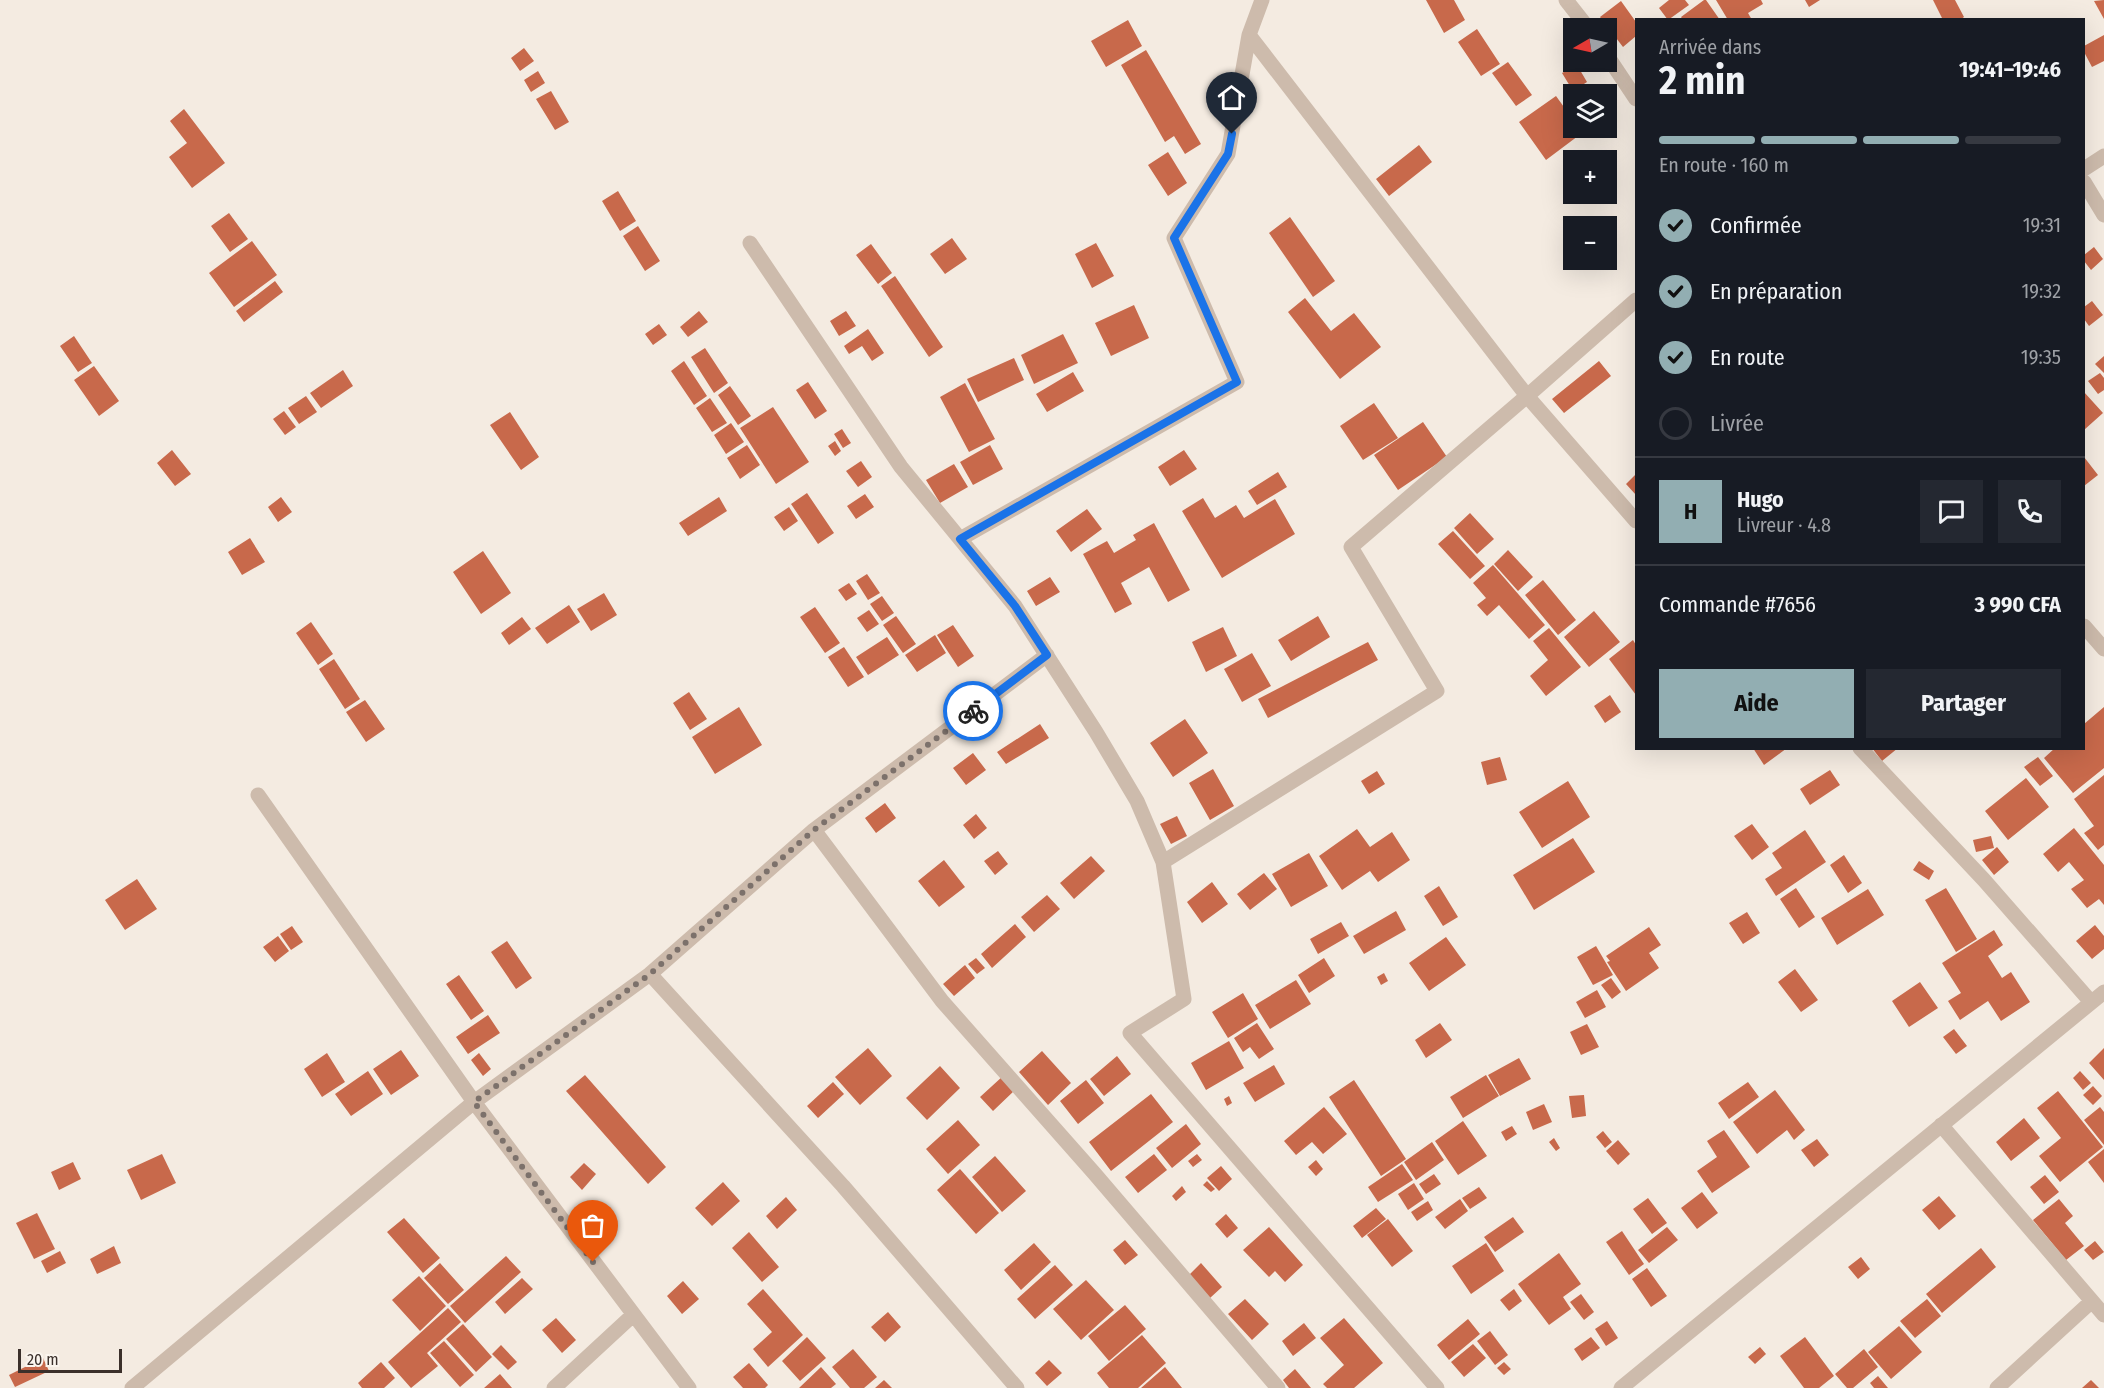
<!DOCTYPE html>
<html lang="fr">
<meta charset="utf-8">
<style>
body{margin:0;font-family:"Fira Sans Condensed",sans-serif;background:#242831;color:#f1f3f6;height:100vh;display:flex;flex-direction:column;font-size:22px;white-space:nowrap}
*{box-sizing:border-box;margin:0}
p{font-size:20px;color:#9ea1a6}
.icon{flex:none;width:33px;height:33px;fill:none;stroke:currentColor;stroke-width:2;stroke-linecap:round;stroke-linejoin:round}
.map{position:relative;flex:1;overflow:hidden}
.details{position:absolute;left:1635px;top:18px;width:450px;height:732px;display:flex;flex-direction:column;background:#171b24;border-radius:0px;box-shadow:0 6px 24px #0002}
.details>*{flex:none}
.needle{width:39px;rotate:261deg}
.tools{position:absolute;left:1563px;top:18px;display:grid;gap:12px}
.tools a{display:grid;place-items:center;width:54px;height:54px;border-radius:0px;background:#171b24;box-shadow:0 6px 24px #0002;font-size:30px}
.scale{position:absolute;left:18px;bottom:15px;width:104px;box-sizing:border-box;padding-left:6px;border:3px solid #3b302b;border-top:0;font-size:16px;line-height:21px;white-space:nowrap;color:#3b302b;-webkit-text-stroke:4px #fbf5ee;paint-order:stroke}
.pin{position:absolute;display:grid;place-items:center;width:51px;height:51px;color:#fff;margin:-62px -26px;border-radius:50% 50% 50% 0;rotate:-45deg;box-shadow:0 0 6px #0007}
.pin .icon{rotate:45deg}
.courier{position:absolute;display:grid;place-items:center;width:60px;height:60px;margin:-30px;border:4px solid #1a73e8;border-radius:50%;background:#fff;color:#222;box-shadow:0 2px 8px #0007}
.overview em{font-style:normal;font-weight:700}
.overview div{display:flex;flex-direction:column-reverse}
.overview{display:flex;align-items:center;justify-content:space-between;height:102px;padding:0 24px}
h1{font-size:39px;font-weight:700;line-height:45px}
.bar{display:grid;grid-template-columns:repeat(4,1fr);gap:9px 6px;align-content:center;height:72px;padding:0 24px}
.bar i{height:8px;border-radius:4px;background:#363941}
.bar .on{background:#92aeb2}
.bar p{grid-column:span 4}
.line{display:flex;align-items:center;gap:15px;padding:0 24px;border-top:2px solid #363941}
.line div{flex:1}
.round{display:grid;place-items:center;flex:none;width:63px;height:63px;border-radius:0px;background:#242831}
ol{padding:0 24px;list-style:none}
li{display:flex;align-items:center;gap:18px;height:66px}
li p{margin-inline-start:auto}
li .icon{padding:6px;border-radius:50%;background:#92aeb2;color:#111;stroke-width:4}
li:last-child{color:#9ea1a6}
li i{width:33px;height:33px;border:3px solid #363941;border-radius:50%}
.button{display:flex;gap:12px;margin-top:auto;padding:12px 24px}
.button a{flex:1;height:69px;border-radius:0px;background:#92aeb2;color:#111;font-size:24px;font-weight:700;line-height:69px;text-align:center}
.button a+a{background:#242831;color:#f1f3f6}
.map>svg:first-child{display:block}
.building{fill:#c8694b}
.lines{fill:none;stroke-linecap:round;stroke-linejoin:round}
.minor{stroke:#cdbbac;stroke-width:15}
.done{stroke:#7c716b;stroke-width:6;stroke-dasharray:0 10.8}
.route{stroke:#1a73e8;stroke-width:8}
</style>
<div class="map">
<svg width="2104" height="1388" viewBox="0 0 2104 1388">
<rect width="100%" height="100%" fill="#f4ebe1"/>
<path class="building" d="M1426,0h28l11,20 -21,13z
M1669,0h16l4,5 -21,15 -9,-12z
M1704,0h2l14,20h-37l-2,-3z
M1716,0h45l2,4 -15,9 4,7h-24z
M1805,0h15l-11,7z
M1933,0h22l9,17 -4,3h-17z
M2104,0v19l-10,-18z
M1621,1l15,21v14l-13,11 -23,-30z
M1128,20l14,26 -36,21 -15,-26z
M1477,29l23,35 -19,12 -23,-34z
M2104,35v26l-12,6 -8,-15v-6z
M524,48l10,13 -14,10 -9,-13z
M1146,50l55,94 -16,10 -11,-18 -9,6 -44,-77z
M1508,62l24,33 -16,11 -24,-33z
M1577,65l10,17 -14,9 -11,-18z
M538,71l7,12 -14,9 -7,-12z
M551,91l18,31 -14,8 -19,-31z
M1556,96l18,25v7h4l4,5 -36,27 -27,-38z
M184,109l41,54 -33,25 -23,-31 18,-14 -17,-22z
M1419,145l13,17 -43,34 -13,-17z
M1168,152l19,31 -19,13 -20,-31z
M618,191l18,30 -16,10 -18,-30z
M229,213l19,26 -18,13 -19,-26z
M1290,217l45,64 -22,16 -44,-64z
M638,226l22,35 -15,10 -22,-35z
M952,238l15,21 -22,15 -15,-20z
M252,241l25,34 -43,32 -25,-34z
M1096,243l18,33 -22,12 -17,-34z
M871,244l21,29 -14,11 -22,-29z
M2094,247l9,12 -12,11 -7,-9v-6z
M895,276l48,71 -14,10 -48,-71z
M275,281l8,11 -39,30 -8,-11z
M1305,298l26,33 23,-18 27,34 -41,32 -52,-67z
M2092,301l11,14 -14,11 -5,-7v-12z
M1134,305l15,33 -38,18 -16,-33z
M699,311l9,11 -20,15 -8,-10z
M846,311l10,15 -17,10 -9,-15z
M659,324l8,11 -14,10 -8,-11z
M868,329l16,24 -12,8 -10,-15 -13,8 -5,-8z
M1063,334l15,29 -44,21 -13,-29z
M74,336l18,27 -14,9 -18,-26z
M705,348l23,35 -14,10 -23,-36z
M2104,356v17l-9,-9z
M1014,358l10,22 -46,22 -11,-23z
M684,361l23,35 -13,9 -23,-34z
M1599,361l12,15 -47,37 -12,-14z
M94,366l25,35 -20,15 -25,-36z
M343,370l10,16 -32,22 -11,-15z
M1073,372l11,19 -37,21 -11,-18z
M2100,373l4,5v12l-6,4 -10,-13z
M808,382l19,29 -12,8 -19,-29z
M965,383l30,56 -26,13 -29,-55z
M730,386l21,30 -13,9 -20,-30z
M2084,392l19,21 -19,17z
M306,396l11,16 -18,12 -11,-16z
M710,398l17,25 -15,9 -16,-24z
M1374,403l24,35 -35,22 -23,-34z
M773,407l36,55 -33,22 -36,-56z
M284,411l12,16 -11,8 -12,-16z
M510,412l29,45 -18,13 -31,-45z
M1423,422l24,35 -49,33 -24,-35z
M731,423l13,19 -18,12 -12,-19z
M842,429l9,14 -8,5 -9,-14z
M835,441l6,10 -6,5 -7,-10z
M747,445l13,20 -20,14 -13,-21z
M990,445l13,24 -30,16 -13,-23z
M172,450l19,24 -16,12 -18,-23z
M1184,450l13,19 -27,17 -12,-19z
M2084,457l14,18 -14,11z
M861,461l11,16 -14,10 -12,-16z
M954,464l14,23 -28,16 -14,-23z
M1278,472l9,15 -30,18 -9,-14z
M1636,474v21l-10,-11z
M807,493l27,40 -16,11 -27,-40z
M865,494l9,13 -18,12 -9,-13z
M281,497l11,15 -14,10 -10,-15z
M719,497l8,14 -39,25 -9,-13z
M1203,498l12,20 21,-13 8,13 31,-19 20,35 -73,44 -40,-67z
M789,507l9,14 -14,10 -10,-14z
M1087,509l15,20 -31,23 -15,-21z
M1470,513l24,26 -17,15 -23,-26z
M1154,523l36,67 -22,12 -19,-35 -28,16 11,21 -17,9 -32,-59 24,-13 7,12 22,-13 -3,-5z
M1453,531l32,35 -15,13 -32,-35z
M250,538l15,24 -23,13 -14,-23z
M1508,550l25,27 -15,14 -24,-27z
M483,551l28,42 -30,21 -28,-42z
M1493,565l52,60 -16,14 -30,-34 -12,11 -10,-11 9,-7 -13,-15z
M867,574l13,19 -12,7 -12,-19z
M1050,577l10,15 -24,14 -9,-15z
M1543,580l33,40 -18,15 -33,-40z
M849,583l8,11 -11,7 -8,-11z
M604,593l13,22 -26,16 -14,-22z
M882,596l12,17 -12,8 -12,-17z
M569,605l11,17 -33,22 -12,-16z
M815,607l25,36 -15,10 -25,-36z
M869,610l10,14 -12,8 -10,-14z
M1594,611l26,31 -31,25 -25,-30z
M896,616l20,28 -13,9 -20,-28z
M1318,616l12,21 -39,24 -13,-21z
M522,617l9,12 -22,16 -8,-12z
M311,622l22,32 -15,11 -22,-32z
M953,625l21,31 -16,11 -21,-32z
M1223,627l14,29 -31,16 -14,-30z
M1549,628l32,39 -35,29 -16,-20 18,-16 -15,-19z
M935,635l11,18 -29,19 -12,-17z
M887,637l12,18 -31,20 -12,-18z
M1633,640l3,5v50l-27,-36z
M1368,642l10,18 -110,58 -10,-19z
M844,647l20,30 -16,10 -20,-30z
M1252,653l19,33 -29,16 -18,-33z
M334,659l26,40 -15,10 -26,-40z
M689,692l18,27 -17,11 -17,-27z
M1610,695l11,17 -16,11 -11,-17z
M365,700l20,29 -19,13 -20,-30z
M739,707l23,38 -47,29 -23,-37z
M2104,707v61l-31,25 -29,-35 11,-10h29v-24z
M1185,719l23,34 -35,24 -23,-34z
M1040,724l9,14 -43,26 -9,-12z
M1753,748h34l-23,17z
M1872,748h26l-16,13z
M973,753l13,17 -20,15 -13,-17z
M1500,757l7,23 -20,5 -6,-23z
M2038,757l15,19 -13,10 -16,-19z
M1213,769l21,37 -24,14 -21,-37z
M1830,770l10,15 -30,20 -10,-16z
M1377,771l8,13 -16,10 -8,-13z
M2104,775v70l-6,5 -14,-17 10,-7 -20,-27z
M2026,778l23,29 -41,33 -23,-29z
M1568,781l22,36 -48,31 -23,-36z
M885,803l11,15 -20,15 -11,-15z
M976,814l11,14 -13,11 -11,-14z
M1177,816l10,20 -16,8 -11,-20z
M1752,824l17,23 -17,13 -18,-24z
M2074,828l30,37v40l-5,-6 -12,9 -16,-19 13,-9 -15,-18 -11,10 -15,-18z
M1357,829l13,18 22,-15 18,28 -32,22 -8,-11 -28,19 -23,-34z
M1805,830l21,32 -50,34 -11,-17 17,-11 -10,-15z
M1991,836l3,12 -18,4 -3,-12z
M1573,838l22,34 -61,38 -21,-35z
M1997,847l12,15 -15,13 -12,-15z
M998,851l10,13 -13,11 -11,-14z
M1309,853l19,33 -37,21 -19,-33z
M1844,855l18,28 -14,10 -18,-28z
M1091,856l14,15 -31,28 -14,-16z
M944,860l21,27 -26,20 -21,-26z
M1919,861l15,10 -5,9 -16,-10z
M1264,873l13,16 -27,21 -13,-16z
M137,879l20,30 -32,21 -20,-30z
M1212,882l16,22 -26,19 -15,-21z
M1439,886l19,31 -15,9 -19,-30z
M1796,888l19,29 -16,11 -19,-29z
M1946,888l31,51 -21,13 -31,-52z
M1868,889l16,26 -47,30 -16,-27z
M1047,895l13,14 -26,23 -13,-15z
M1396,911l10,19 -42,24 -11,-18z
M1747,912l13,21 -17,11 -14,-21z
M1341,922l8,14 -31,18 -8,-15z
M1015,924l11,13 -34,31 -11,-14z
M2095,925l9,11v13l-12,10 -16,-18z
M292,926l11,16 -12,8 -11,-16z
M1649,927l12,18 -12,8 10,15 -33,23 -19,-29 3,-1 -4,-5z
M1994,930l9,15 -15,11 14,22 9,-6 19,30 -29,19 -13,-20 -28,19 -12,-19 13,-8 -19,-30z
M278,936l11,15 -14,11 -12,-15z
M1446,937l20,28 -37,26 -20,-28z
M507,941l25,37 -16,11 -25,-37z
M1596,946l17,29 -20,10 -16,-28z
M976,958l9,10 -8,6 -9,-10z
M1324,958l11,18 -26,17 -11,-18z
M965,965l10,13 -21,18 -11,-12z
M1795,969l23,31 -17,12 -23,-30z
M1384,973l4,8 -7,4 -4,-8z
M459,975l25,36 -13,9 -25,-36z
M1611,978l10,14 -9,7 -11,-14z
M1296,980l15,24 -41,25 -15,-24z
M1920,982l18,26 -29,19 -17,-26z
M1597,990l9,17 -21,11 -9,-16z
M1243,993l15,26 -30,19 -16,-26z
M488,1015l12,18 -32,21 -12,-17z
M1257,1023l17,26 -15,10 -9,-12 -7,5 -9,-14z
M1440,1023l12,17 -26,18 -11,-18z
M1587,1024l12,23 -18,8 -11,-23z
M1954,1029l13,17 -11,8 -13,-17z
M1229,1041l15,27 -38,22 -15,-27z
M868,1048l24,28 -32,29 -25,-28z
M2104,1048v32l-15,-17z
M401,1050l18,26 -28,19 -18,-26z
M1042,1051l29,32 -23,22 -29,-33z
M327,1053l18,29 -23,15 -18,-28z
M479,1053l12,16 -8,7 -12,-16z
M1117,1056l14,18 -27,22 -14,-17z
M1519,1058l12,21 -31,17 -12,-21z
M1274,1065l11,19 -30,18 -12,-19z
M940,1066l20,22 -33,32 -21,-22z
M368,1071l15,23 -32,22 -16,-22z
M2080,1071l11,12 -8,7 -10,-12z
M585,1075l81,92 -18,17 -82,-93z
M1486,1075l13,21 -36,22 -13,-21z
M1003,1076l12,14 -22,21 -13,-14z
M1086,1080l18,23 -26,21 -18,-23z
M1354,1080l52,79 -25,17 -52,-79z
M833,1082l11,12 -26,24 -11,-12z
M1748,1082l11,15 -30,22 -11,-16z
M2093,1086l9,10 -9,9 -10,-10z
M1775,1090l30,40 -11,10 -7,-10 -30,24 -24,-32z
M2058,1091l45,56 -43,35 -21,-26 22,-18 -24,-30z
M1151,1094l22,28 -62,49 -22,-29z
M1584,1095l2,21 -14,2 -3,-22z
M1229,1096l3,7 -5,3 -3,-7z
M1544,1104l8,18 -19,8 -7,-18z
M1324,1107l23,27 -24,20 -11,-12 -16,13 -12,-14z
M2100,1107l4,5v33l-20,-25z
M2024,1118l16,20 -29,23 -15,-19z
M958,1120l22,25 -32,29 -22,-25z
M1463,1121l24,35 -29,19 -23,-34z
M1186,1124l15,20 -29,24 -16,-20z
M1512,1126l5,8 -11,7 -5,-9z
M1724,1130l26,37 -38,26 -15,-22 20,-14 -10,-16z
M1603,1131l9,11 -7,6 -9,-11z
M1554,1138l6,10 -4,3 -7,-9z
M1817,1139l12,16 -15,12 -13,-17z
M1618,1140l12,14 -12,11 -12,-14z
M1432,1142l12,18 -28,20 -12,-18z
M2104,1149v34l-16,-21z
M162,1154l14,29 -35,17 -14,-30z
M1154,1154l13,16 -29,23 -13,-16z
M1197,1154l5,6 -9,7 -5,-6z
M995,1156l31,35 -24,21 -30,-35z
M1316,1160l7,9 -7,7 -8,-9z
M73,1162l8,17 -22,11 -8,-18z
M584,1163l12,11 -14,16 -12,-13z
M1402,1164l11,16 -35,22 -10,-15z
M1221,1166l11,13 -13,12 -12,-13z
M960,1169l39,44 -23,21 -39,-44z
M1434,1174l7,10 -15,10 -7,-10z
M2045,1175l14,17 -15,12 -14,-17z
M1207,1181l8,8 -4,3 -8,-7z
M723,1182l17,19 -28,25 -17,-18z
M1414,1183l10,16 -16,11 -10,-16z
M1182,1186l4,6 -10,9 -4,-5z
M1479,1187l8,11 -17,11 -8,-11z
M1702,1192l16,21 -21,16 -16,-21z
M1939,1196l17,20 -17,14 -17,-20z
M786,1197l11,13 -20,19 -11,-13z
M1648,1198l19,25 -15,11 -19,-25z
M1460,1199l8,12 -23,18 -10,-12z
M2059,1199l14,17 -8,7 19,23 -18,14 -33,-40z
M1428,1201l5,9 -16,11 -6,-9z
M1376,1208l10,11 -24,19 -9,-12z
M37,1213l18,36 -21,10 -18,-36z
M1226,1214l12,14 -11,10 -12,-14z
M1513,1217l11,15 -29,20 -11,-15z
M404,1218l36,40 -17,15 -36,-41z
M1388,1219l25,32 -21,16 -25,-32z
M1269,1227l34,38 -18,17 -10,-11 -6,6 -26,-27z
M1667,1227l11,13 -29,23 -11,-13z
M1622,1231l22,33 -15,11 -23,-33z
M749,1232l30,35 -17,15 -30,-34z
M1125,1240l13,15 -13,10 -12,-15z
M2095,1241l9,11 -11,8 -9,-10z
M1034,1243l17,19 -30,28 -17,-20z
M1486,1243l18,28 -33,23 -19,-28z
M114,1246l7,17 -24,11 -7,-15z
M1981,1248l15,19 -54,46 -16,-19z
M60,1251l6,12 -19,10 -6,-12z
M1559,1253l22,31 -18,13 8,12 -22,16 -31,-41z
M506,1256l15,16 -56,51 -15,-17z
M1861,1257l9,12 -12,10 -10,-12z
M440,1263l24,27 -16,14 -24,-26z
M1201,1263l21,24 -12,11 -21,-23z
M1055,1265l18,20 -38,34 -18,-20z
M1647,1268l20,28 -16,11 -19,-28z
M419,1276l27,30 -26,25 -28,-31z
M522,1278l11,11 -28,25 -10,-12z
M1086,1280l28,30 -33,30 -28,-31z
M683,1281l16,18 -17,15 -15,-18z
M763,1289l40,46 -35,32 -15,-18 19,-17 -25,-28z
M1514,1289l8,12 -13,10 -9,-11z
M1581,1294l13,18 -10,8 -14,-18z
M1245,1299l24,25 -17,16 -24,-26z
M1927,1299l14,17 -26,22 -15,-17z
M1125,1305l21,24 -37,32 -21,-25z
M448,1308l13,14 -34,31 11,13 -27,22 -23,-26z
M888,1312l13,15 -16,15 -14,-15z
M556,1318l20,22 -14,13 -20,-23z
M1344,1318l39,45 -29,25h-27l-4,-4 21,-19 -24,-27z
M1468,1319l12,15 -31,26 -12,-15z
M1607,1321l11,17 -12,8 -11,-17z
M1304,1323l12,15 -23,18 -11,-15z
M463,1324l29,33 -16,15 -30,-33z
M1899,1326l23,26 -31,27 -23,-27z
M1490,1331l18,24 -13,10 -18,-24z
M1142,1335l24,28 -28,25h-29l-12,-15z
M807,1337l19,21 -26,23 -18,-20z
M1591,1337l9,11 -18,13 -8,-12z
M1805,1337l29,39 -15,12h-15l-24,-32z
M444,1341l30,34 -14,12 -30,-34z
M1473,1344l13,14 -22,19 -13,-15z
M501,1345l16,17 -9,8 -16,-16z
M1760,1347l6,7 -11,10 -7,-7z
M853,1349l24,28 -13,11h-14l-18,-21z
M1864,1349l14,18 -25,21h-6l-12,-14z
M43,1358l6,13 -34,16 -6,-12z
M1049,1360l13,13 -15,13 -12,-13z
M381,1362l14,16 -11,10h-22l-4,-5z
M1504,1362l7,7 -7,6 -7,-7z
M749,1363l19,22 -3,3h-22l-10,-11z
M821,1367l15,17 -5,4h-32z
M1165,1367l17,21h-41z
M1295,1369l16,19h-22l-6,-8z
M500,1374l12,14h-28z
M1878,1376l10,12h-14l-4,-5z
M884,1380l8,8h-17z
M2091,1380l8,8h-17z"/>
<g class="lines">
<path class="minor" d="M1566,0l22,28
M1606,54l30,45
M2084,169l20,-13
M2084,182l20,33
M750,243l151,224 114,139 81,126 41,69 26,61 21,137 -54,34 307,355
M1636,300l-109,96 109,125
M960,539l277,-157 -63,-144 54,-84 21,-119 13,-35
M2084,626l20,23
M1860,748l124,132 107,122
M258,795l216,307 215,286
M814,830l233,-175
M1163,862l274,-171 -86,-144 176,-151 -278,-361
M650,974l164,-144 128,171 152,172 184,215
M1941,1125l163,190
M132,1388l342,-286 176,-128 193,212 174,202
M554,1388l79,-73
M1621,1388l483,-396
M1997,1388l95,-87"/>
</g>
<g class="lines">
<path class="done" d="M593,1262l-119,-160 176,-128 164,-144 159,-119"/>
<path class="route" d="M973,711l74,-56 -32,-49 -55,-67 277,-157 -63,-144 54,-84 4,-20"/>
</g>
</svg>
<div class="tools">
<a><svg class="needle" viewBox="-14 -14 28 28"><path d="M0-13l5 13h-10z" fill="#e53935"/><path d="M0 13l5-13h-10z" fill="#9ea1a6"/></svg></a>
<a><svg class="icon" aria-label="layers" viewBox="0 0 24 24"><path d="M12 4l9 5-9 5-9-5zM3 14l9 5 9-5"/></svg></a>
<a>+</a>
<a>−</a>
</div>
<div class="scale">20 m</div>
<div class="pin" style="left:593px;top:1262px;background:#ea580c"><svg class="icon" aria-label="bag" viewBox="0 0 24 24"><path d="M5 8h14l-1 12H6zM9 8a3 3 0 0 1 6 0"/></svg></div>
<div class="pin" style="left:1232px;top:134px;background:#1f2937"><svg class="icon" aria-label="home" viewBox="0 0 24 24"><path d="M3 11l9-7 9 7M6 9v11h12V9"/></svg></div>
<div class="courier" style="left:973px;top:711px"><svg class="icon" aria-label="bike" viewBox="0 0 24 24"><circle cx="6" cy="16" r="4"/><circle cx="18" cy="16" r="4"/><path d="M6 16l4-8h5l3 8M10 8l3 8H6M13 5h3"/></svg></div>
<section class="details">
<div class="overview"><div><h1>2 min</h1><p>Arrivée dans</p></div><em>19:41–19:46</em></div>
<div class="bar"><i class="on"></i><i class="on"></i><i class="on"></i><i></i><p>En route · 160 m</p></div>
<ol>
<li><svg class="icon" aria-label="check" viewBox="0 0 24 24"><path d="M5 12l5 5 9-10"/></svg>Confirmée<p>19:31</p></li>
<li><svg class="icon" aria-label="check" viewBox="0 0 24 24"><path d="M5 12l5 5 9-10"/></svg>En préparation<p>19:32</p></li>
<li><svg class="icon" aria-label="check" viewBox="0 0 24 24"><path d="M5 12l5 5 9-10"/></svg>En route<p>19:35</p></li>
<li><i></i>Livrée</li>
</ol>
<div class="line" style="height:108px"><b class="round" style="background:#92aeb2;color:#111">H</b><div><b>Hugo</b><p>Livreur · 4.8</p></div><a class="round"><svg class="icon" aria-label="chat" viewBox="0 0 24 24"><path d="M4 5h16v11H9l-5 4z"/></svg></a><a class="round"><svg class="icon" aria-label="phone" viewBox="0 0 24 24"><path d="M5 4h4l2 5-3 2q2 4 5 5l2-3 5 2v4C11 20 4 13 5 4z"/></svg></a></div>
<div class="line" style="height:78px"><div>Commande #7656</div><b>3 990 CFA</b></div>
<div class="button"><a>Aide</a><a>Partager</a></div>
</section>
</div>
